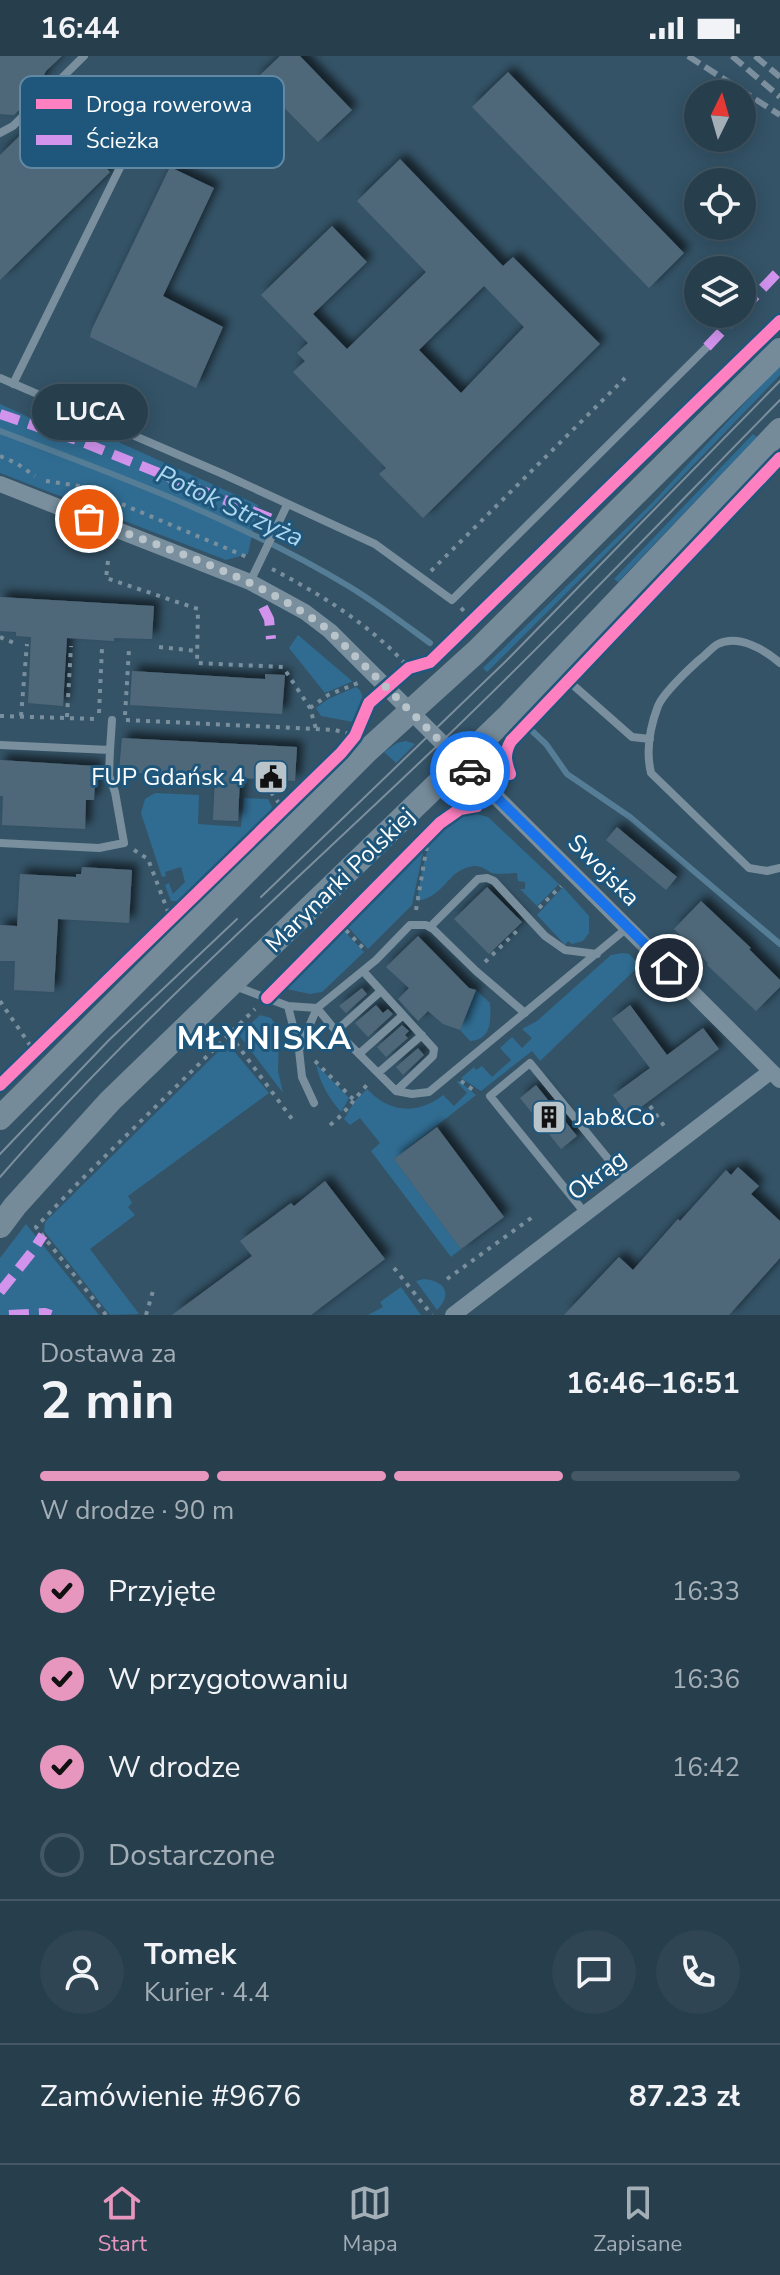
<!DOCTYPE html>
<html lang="pl">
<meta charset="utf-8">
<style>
body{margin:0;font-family:"Nunito Sans",sans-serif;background:#2f4554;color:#f1f3f6;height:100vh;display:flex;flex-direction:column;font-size:30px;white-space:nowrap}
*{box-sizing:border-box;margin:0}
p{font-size:26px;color:#a4aeb6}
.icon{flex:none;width:44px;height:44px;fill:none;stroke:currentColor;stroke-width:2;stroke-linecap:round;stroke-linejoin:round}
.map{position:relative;height:1259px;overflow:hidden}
.side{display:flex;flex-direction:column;background:#273e4d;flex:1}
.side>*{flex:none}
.needle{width:52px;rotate:5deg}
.buttons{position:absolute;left:684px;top:24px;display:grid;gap:16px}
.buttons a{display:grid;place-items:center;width:72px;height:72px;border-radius:50%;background:#273e4d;box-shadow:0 4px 20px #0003,0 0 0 2px #435765;font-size:40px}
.pin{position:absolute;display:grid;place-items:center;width:68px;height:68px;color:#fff;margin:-34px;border:4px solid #fff;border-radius:50%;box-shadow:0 2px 8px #0007}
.courier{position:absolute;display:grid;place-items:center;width:80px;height:80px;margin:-40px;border:6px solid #1a73e8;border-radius:50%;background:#fff;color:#222;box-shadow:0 2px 10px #0007}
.bubble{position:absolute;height:56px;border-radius:28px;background:#273e4d;box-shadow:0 4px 20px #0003,0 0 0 2px #435765;font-size:26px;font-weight:700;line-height:56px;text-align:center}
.overview em{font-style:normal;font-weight:700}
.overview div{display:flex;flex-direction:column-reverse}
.overview{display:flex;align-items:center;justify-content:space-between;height:136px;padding:0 40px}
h1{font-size:52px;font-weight:700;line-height:60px}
.bar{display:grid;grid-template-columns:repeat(4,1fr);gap:12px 8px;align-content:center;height:96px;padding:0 40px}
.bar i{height:10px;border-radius:6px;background:#435765}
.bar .selected{background:#e797bd}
.bar p{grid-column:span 4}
.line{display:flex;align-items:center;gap:20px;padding:0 40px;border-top:2px solid #435765}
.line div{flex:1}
.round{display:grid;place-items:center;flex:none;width:84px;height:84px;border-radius:42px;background:#2f4554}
ol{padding:0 40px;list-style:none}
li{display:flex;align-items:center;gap:24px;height:88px}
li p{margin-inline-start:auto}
li .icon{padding:8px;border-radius:50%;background:#e797bd;color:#111;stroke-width:4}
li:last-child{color:#a4aeb6}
li i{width:44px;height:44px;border:4px solid #435765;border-radius:50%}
.status{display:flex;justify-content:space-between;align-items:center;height:56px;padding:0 40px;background:#273e4d;direction:ltr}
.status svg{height:22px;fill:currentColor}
.dock{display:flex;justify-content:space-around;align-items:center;height:112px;border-top:2px solid #435765;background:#273e4d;font-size:22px;color:#a4aeb6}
.dock a{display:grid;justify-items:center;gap:4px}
.dock .selected{color:#e797bd}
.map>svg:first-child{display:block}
.green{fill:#306c91}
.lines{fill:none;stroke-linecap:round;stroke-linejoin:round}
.stream{stroke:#557d96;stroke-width:6}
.building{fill:#506879;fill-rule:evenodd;filter:url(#shadow)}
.path{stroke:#798f9e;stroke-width:4;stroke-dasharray:4 6;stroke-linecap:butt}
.lane{stroke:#798f9e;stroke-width:8}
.street{stroke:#798f9e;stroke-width:16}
.secondary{stroke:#758b9a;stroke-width:24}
.tram{stroke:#7b8f9e;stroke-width:2}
.rail{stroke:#7b8f9e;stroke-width:6;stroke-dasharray:14 6;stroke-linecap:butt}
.quiet{stroke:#d193ec;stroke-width:10;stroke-dasharray:20 10;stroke-linecap:butt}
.cycleway-casing{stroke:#1f577c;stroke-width:17}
.cycleway{stroke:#ff80c0;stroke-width:12}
.done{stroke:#b8c3ca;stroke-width:8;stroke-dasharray:0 14.4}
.route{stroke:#1a73e8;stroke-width:10}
.labels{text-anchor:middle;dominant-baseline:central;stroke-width:6;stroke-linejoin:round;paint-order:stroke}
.poi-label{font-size:24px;fill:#fff;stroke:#1f577c;text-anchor:end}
.street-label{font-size:24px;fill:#fff;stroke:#1f577c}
.water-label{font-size:26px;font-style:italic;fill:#add6ef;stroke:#1f577c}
.district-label{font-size:32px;font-weight:bold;letter-spacing:2px;fill:#fff;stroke:#1f577c}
.key{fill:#1f577c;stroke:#6289a3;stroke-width:2}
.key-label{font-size:22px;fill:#fff}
</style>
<div class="status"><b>16:44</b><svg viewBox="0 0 49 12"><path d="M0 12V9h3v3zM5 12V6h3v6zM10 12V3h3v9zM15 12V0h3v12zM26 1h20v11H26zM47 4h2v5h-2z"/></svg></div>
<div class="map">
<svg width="780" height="1259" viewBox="0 0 780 1259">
<defs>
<filter id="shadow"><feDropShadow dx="6" dy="-6" stdDeviation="4" flood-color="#0009"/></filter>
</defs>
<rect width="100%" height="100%" fill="#345367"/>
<path class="green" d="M780,309v10l-128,133 -165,164 -4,-4 169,-165z
M0,348l48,22 6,-13 204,92 -10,49 -22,6 -226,-87z
M753,378l4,3 -139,145 -4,-3z
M298,579l54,46 -1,1 -26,11 -36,-45z
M356,631c12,7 3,22 -1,33l-2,-1v3l-32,-6 -5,-8 12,-9z
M406,685l9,3 -19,19 -12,-11 13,-9z
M155,737l44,2 -1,29 43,3 3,-29 24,1 4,8 -1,5 -91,89h-9l-6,-16 4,-2 4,11 12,-12 -4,-15 -16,5 1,4 -4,1 -21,-64 4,-14z
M473,757l15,4 71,67 -22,22 -17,-17h5v-7l-7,-1 -1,-8c-7,0 -19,2 -25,0 -8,-4 -12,-9 -23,-6 -22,5 -25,30 -52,34 8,-40 8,-81 56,-88z
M424,791l-12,58 -44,44 -20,-22 1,-4z
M563,831l26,29v17l-6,8 -11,3 -4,-3 -3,4 -28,-30z
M339,875h5l20,21 -42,40 -12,2 -28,-6z
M622,897l7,1 11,11 -100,96 -8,-10 -51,40 -20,-13 13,-11 2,3 6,-4 10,11 19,-17 -11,-12 12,-11 10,11 10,-10 -10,-9 15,-8 74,-66z
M476,934l14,13c1,16 2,37 -20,38l-10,-11z
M260,959l11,3 8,12 -1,41 5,22 -44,-58z
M227,987l42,50 -141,103 4,7 -4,4 7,8 -45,34 49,65 -29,1 -66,-84 1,-9z
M316,1008l33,34 -8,14c-13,-15 -21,-29 -25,-48z
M459,1025l17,14 -82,64 67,90 -10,8 -80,-106 9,-8 -20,-25 -10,7 -6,-6 11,-18 12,-12c22,24 51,26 76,6l11,11 13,-13 -10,-11z
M26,1168l73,91h-99v-57z
M424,1223c21,2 29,15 13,31l-21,-29z
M401,1231l20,28h-53l15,-8 -3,-5z"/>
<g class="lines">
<path class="stream" d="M0,375c117,44 243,91 350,156 28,17 54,37 80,56
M531,674l15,14 21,30 63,43 150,127"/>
</g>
<path class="building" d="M0,0h62l-16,15 -12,24 -20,20 -14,-1z
M280,0h20l52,54 -34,32 -62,-63z
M508,16l176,181 -35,35 -177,-181z
M44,49l66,67 -110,108v-125l39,-38 -6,-1z
M400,103l103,107 10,-9 87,87 -177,174 -44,-44 7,-6 -93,-96 12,-11 -8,-8 11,-10 -47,-48 71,-69 35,36 -54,52 34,35 79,-77 -69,-71zM484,230l40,41 -63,66 -42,-43z
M170,111l44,21 -51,108 60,31 -27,61 -106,-51 2,-8z
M0,541l154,9 -2,33 -38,-1v3l-47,-3 -4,68 -35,-3 3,-66 -15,-1v-4l-16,-1z
M132,615l133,8v-5l20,1 -3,39 -152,-9z
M122,682l175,9 -2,34 -55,-3 -2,43 -25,-1 2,-43 -96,-5z
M0,704l96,6 -2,34h-8l-1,29 -83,-4 1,-29h-3z
M617,771l60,50 -11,13 -60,-50z
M82,811l50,3 -3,53 -71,-4 -4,73 -40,-2 1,-29h-15v-36l17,1 3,-52 56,3v-3h5z
M487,831l35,35 -33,32 -35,-35z
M701,845l50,47 -2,1 31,31v7l-24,24 -49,-46 1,-2 -34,-34z
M418,880l51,52 7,2 -16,40 -17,-6 -15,-13 -10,10 -20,-22 11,-11 -23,-21z
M362,932l5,6 -21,19 -7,-7z
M376,949l7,8 5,-4 5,5 -25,23 -13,-14z
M630,949l37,50 36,-27 16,21 -90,67 -16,-21 37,-27 -38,-49z
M402,969l7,6 -4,4 3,3 -22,19 -9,-10z
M418,992l6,7 -21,20 -7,-8z
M536,1029l41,51 -16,13 -41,-51z
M437,1071l67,90 -43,32 -67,-90z
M738,1111l21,19 -8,8 29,27v37l-51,57h-165l55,-58 14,13 45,-51 2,2 46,-51 5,5z
M325,1125l60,78 -74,56h-139l80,-59 -12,-15 51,-38 3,3z"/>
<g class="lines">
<path class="path" d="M0,400l16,7 19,13
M46,425l33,5 168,71
M108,505l-2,17 92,31 -1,54 86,4 27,41 6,21
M272,513c50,26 100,57 137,99
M431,515l194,-193
M461,552l12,12
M0,581l14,6
M159,591l38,4
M310,652l18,-13 30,-12
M99,657l3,-65
M125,659l4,-66
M0,660l98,3
M21,660l6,-72
M67,661l4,-71
M126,664l190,9 19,1 18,5
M271,736l10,14
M134,794l14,9 22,58
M539,852l22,-22
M416,854l13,-76
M339,867l26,27
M485,906l34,-33
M0,945l34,50
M230,979l62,84
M315,1005l38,38
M461,1025l15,11
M650,1050l17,24
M330,1069c16,-12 25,-28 39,-42
M394,1212l38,47
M447,1223l87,-63
M106,1259l-70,-88 43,-45 176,-173
M146,1259l7,-24"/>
<path class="lane" d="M0,77l13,-7 71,-70
M0,322l223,96 152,70 77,56 255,-253
M13,328l130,-263
M250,526l37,-77
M780,607c-15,-13 -41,-29 -62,-19 -6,3 -13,12 -19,16 -12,11 -35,32 -41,46 -8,21 -12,46 -7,67l98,95 18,3 13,-3
M556,614l76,67 18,2
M0,689l110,5 -1,26 6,16 9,51 -25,5 -99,-5
M110,694l2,-30
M430,871l48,-48 9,-1 7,3 51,55 20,14 32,4
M363,915l71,78 -1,7 -37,35
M235,930l53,20 29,2 59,-48 34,-35h16l7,4 43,42 49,42
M288,950l11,44 3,27 12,26
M336,975l45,-40
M299,994l18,-42 19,23 60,60 16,3 17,-2 198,-164
M359,998l44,-39
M378,1017l44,-38
M585,1157l-95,-117 40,-33 97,119"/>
<path class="street" d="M0,428l250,98 55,30 25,19 450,449
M453,1259l317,-243"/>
<path class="secondary" d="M0,1062l368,-368 108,-98 304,-302
M0,1170l15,-20 95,-105 399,-386 271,-285"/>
<path class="tram" d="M261,841l245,-236 274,-280
M0,1098l109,-114 128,-121
M0,1121c135,-155 291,-291 439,-433 117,-112 228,-229 341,-344"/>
<path class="rail" d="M688,0l92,59
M732,0l48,41
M755,0l25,21"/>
<path class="quiet" d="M742,254l38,-40
M707,291l31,-33
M0,358l85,29 194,79
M263,551l6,12 2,20
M0,1236l32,-40 11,-17
M9,1259l36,-2 6,2"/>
<g class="cycleway-casing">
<path id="cycleway" d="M510,718c-5,-13 -6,-21 1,-33l269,-283
M267,942l173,-175 20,-14 17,-3
M0,1029l341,-332 14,-17 14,-33 40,-35 21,-6 350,-341"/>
</g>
<use href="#cycleway" class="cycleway"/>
</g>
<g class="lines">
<path class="done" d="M89,463c82,32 170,58 241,112l140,140"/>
<path class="route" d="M470,715l199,197"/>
</g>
<defs>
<g id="civic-square" transform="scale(1.8)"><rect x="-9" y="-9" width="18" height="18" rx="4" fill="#b8c3ca" stroke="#1f577c"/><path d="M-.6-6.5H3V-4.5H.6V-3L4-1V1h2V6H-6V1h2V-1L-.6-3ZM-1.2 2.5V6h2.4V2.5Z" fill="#111"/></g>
<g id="building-square" transform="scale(1.8)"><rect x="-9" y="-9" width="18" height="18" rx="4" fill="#b8c3ca" stroke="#1f577c"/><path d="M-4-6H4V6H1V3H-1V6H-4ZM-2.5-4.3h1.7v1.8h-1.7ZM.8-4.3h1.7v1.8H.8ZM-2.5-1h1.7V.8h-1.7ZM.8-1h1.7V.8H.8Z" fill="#111"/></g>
</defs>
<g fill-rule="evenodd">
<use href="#civic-square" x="271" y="721"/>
<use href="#building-square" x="549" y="1061"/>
</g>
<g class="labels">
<g class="poi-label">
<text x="245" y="721">FUP Gdańsk 4</text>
<text x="575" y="1061" text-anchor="start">Jab&amp;Co</text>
</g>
<g class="street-label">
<text transform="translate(604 814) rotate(45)">Swojska</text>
<text transform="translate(340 824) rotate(-44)">Marynarki Polskiej</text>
<text transform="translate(597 1119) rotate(-37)">Okrąg</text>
</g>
<g class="water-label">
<text transform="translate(230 450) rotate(25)">Potok Strzyża</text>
</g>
<g class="district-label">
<text x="265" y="982">MŁYNISKA</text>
</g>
</g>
<rect x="20" y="20" width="264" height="92" rx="12" class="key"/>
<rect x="36" y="43" width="36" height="10" fill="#ff80c0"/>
<rect x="36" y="79" width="36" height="10" fill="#d193ec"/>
<g class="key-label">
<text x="86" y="56">Droga rowerowa</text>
<text x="86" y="92">Ścieżka</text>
</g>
</svg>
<div class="buttons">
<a><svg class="needle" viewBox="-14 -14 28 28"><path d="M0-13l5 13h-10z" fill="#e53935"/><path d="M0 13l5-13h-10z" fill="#a4aeb6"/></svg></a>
<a><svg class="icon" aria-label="locate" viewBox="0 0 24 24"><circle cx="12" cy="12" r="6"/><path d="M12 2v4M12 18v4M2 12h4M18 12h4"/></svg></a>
<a><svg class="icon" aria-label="layers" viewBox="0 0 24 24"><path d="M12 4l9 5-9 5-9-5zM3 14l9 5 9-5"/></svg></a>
</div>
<div class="pin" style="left:89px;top:463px;background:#ea580c"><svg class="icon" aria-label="bag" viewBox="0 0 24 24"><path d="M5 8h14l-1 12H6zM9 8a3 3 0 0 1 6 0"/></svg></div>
<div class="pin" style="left:669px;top:912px;background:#1f2937"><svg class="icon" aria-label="home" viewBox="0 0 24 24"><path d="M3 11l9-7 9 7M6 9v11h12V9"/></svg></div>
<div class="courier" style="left:470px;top:715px"><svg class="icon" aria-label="car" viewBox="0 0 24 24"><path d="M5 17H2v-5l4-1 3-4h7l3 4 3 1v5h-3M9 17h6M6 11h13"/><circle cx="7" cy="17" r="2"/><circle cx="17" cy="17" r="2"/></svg></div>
<div class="bubble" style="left:32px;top:328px;width:116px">LUCA</div>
</div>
<section class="side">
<div class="overview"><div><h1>2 min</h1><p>Dostawa za</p></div><em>16:46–16:51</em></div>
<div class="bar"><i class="selected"></i><i class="selected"></i><i class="selected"></i><i></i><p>W drodze · 90 m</p></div>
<ol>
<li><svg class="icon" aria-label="check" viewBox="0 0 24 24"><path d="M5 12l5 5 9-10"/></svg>Przyjęte<p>16:33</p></li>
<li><svg class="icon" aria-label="check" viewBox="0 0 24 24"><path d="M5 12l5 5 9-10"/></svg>W przygotowaniu<p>16:36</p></li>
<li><svg class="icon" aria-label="check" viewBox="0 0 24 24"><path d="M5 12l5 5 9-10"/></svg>W drodze<p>16:42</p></li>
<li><i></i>Dostarczone</li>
</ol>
<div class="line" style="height:144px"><a class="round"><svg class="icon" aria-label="person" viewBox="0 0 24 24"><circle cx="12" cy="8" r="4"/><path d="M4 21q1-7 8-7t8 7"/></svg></a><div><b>Tomek</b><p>Kurier · 4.4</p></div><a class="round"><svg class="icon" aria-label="chat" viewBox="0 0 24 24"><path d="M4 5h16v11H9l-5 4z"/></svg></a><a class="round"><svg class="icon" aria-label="phone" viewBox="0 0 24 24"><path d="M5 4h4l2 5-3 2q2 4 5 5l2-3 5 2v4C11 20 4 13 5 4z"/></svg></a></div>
<div class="line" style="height:104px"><div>Zamówienie #9676</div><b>87.23 zł</b></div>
</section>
<nav class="dock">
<a class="selected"><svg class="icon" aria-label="home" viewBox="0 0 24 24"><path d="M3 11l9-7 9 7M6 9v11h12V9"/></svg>Start</a>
<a><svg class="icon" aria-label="map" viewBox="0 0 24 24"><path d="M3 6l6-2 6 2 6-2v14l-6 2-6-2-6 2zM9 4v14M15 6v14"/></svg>Mapa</a>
<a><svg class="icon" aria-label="saved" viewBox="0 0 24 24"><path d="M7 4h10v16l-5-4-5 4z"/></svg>Zapisane</a>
</nav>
